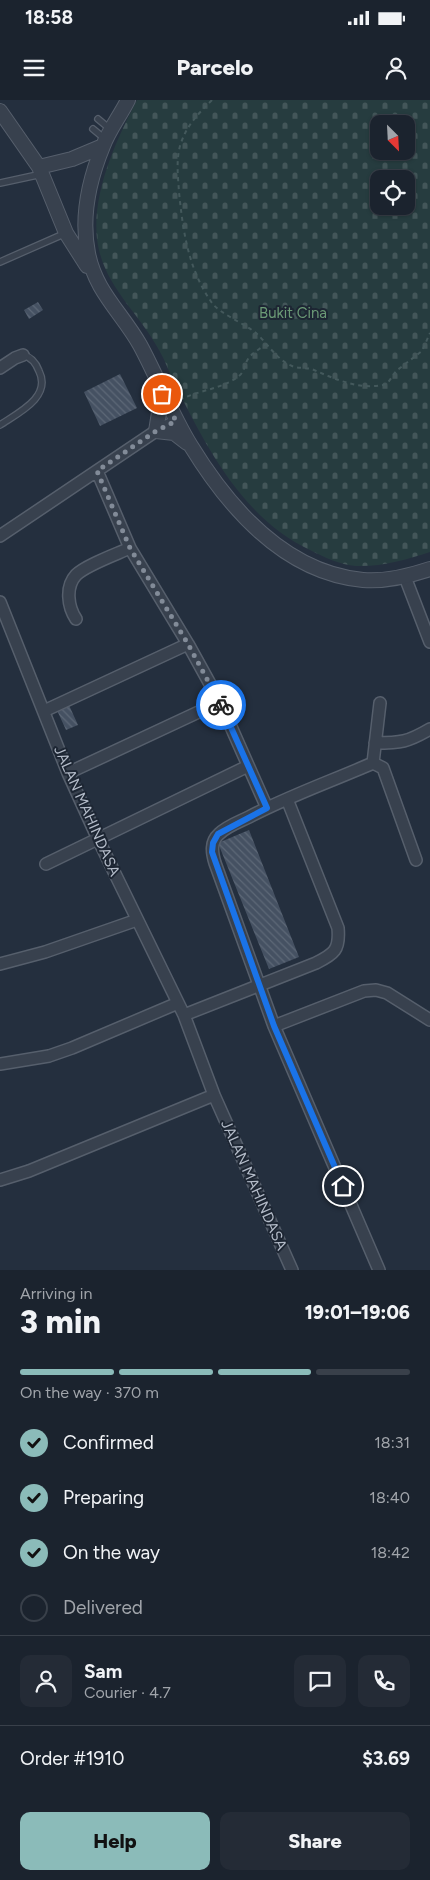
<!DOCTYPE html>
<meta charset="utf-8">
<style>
body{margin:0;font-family:Figtree,sans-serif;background:#242b36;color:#f1f3f6;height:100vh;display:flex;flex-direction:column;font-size:19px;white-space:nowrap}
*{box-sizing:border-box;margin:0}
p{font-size:16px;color:#a0a4aa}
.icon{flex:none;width:28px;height:28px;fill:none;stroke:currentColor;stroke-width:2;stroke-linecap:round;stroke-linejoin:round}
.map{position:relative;height:1170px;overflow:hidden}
.drawer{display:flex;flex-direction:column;background:#1b232e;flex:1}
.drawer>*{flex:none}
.needle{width:32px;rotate:156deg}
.controls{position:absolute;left:370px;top:15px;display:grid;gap:10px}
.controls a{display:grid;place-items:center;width:45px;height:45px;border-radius:10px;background:#1b232e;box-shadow:0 1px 4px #0004,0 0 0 1px #39404a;font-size:25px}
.pin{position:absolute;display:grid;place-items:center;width:42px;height:42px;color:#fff;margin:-21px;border:2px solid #fff;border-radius:50%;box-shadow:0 1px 5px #0007}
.courier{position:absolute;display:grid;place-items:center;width:50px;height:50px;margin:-25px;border:4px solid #1a73e8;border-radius:50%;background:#fff;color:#222;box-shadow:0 1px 6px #0007}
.overview em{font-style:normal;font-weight:800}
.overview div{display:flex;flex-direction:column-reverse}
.overview{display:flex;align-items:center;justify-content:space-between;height:85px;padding:0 20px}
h1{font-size:32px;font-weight:800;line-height:38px}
.bar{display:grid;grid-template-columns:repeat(4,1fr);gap:8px 5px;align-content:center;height:60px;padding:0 20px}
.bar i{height:6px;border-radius:4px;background:#39404a}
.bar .current{background:#8bbbb9}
.bar p{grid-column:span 4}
.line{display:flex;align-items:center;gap:12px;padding:0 20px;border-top:1px solid #39404a}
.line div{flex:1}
.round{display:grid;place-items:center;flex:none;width:52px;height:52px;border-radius:10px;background:#242b36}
ol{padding:0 20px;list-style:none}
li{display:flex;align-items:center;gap:15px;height:55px}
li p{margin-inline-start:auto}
li .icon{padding:5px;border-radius:50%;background:#8bbbb9;color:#111;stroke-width:4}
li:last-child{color:#a0a4aa}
li i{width:28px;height:28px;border:2px solid #39404a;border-radius:50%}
.primary-button{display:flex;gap:10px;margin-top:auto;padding:10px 20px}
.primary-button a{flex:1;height:58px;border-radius:10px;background:#8bbbb9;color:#111;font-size:20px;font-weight:800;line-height:58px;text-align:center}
.primary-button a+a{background:#242b36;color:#f1f3f6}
.status{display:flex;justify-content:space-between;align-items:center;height:35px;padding:0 25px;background:#1b232e;direction:ltr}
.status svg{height:14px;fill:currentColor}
header{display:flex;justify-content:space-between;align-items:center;height:65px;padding:0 20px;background:#1b232e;font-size:22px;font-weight:800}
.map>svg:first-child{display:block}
.cemetery{fill:url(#cemetery-stones);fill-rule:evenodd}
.building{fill:url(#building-back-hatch)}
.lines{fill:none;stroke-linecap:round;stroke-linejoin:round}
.service-casing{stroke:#565f6c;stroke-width:8}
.minor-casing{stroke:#565f6c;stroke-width:14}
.tertiary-casing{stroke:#565f6c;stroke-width:16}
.path{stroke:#44595c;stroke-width:2;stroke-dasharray:4 4;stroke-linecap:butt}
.service{stroke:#38414e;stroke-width:5.5}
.minor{stroke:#38414e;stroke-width:11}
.tertiary{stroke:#38414e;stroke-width:14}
.done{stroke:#828b98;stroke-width:5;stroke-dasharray:0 9}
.route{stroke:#1a73e8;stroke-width:6}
.labels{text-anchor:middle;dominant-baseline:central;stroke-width:4;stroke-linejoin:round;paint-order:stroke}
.park-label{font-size:15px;fill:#6b9a76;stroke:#1d2633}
.street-label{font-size:15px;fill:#b4bcc9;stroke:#1d2633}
</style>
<div class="status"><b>18:58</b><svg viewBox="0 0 49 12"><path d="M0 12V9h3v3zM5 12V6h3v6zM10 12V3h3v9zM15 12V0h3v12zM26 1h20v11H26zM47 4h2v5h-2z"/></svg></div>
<header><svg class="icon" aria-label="menu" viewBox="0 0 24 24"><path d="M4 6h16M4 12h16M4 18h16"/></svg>Parcelo<svg class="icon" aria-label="person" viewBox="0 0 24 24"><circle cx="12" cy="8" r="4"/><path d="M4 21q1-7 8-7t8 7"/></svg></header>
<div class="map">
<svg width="430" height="1170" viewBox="0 0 430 1170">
<defs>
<pattern id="cemetery-stones" width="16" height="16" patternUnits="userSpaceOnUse" patternTransform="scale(1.25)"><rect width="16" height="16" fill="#263c3f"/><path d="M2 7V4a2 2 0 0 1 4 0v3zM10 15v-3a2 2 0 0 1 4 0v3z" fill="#435659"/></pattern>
<pattern id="building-back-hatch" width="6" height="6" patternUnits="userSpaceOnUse" patternTransform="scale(1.25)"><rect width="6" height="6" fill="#455162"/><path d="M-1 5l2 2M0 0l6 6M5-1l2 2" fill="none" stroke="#5d6877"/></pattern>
</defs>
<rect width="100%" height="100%" fill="#242f3e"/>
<path class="cemetery" d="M137,0h293v452c-24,8 -49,15 -74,14 -16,-1 -32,-9 -46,-16 -68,-32 -105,-105 -137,-170 -5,-10 -8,-20 -14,-30 -21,-39 -56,-64 -62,-111 -5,-47 19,-98 40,-139zM379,24h27v27h-27zM379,79h27v27h-27z"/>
<path class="building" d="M38,202l5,8 -14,9 -5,-9z
M120,274l17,34 -37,18 -16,-34z
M68,603l10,22 -12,5 -10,-22z
M249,730l50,127 -30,12 -51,-126z"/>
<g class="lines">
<g class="service-casing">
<path id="service" d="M98,19l12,10
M93,29l12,10
M0,83l42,-9
M0,162l66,-29
M0,325c18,-12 52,-28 39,-54 -3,-8 -8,-14 -16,-16"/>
</g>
<g class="minor-casing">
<path id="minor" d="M0,268l15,-10 8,-3
M97,371l33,77 58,96 32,58 47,106
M0,436l156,-105 21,-10
M405,477l25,65
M0,502l68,171 30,66 86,176 30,80 78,175
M76,519c-8,-12 -11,-32 0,-44 10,-10 41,-21 54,-27
M44,611l144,-67
M375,643c26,0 33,-1 55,-14
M373,663l7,-60
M68,673l152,-71
M46,764l202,-98
M0,864l45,-12 92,-32
M184,915l132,-52c18,-9 24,-13 22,-35l-51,-129
M274,926l90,-35 12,-1 11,3 43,27
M0,964l49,-8 23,-8 106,-45
M0,1080l29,-9 185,-76
M379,1170l-105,-244 -59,-163c-3,-10 -5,-21 4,-29 8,-8 20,-12 30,-17 40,-21 83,-36 124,-54l10,5 33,92"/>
</g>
<g class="tertiary-casing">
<path id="tertiary" d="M128,0c-8,16 -19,30 -25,46 -14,34 -22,72 -15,107 7,38 34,60 52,92 18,33 31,69 51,101 38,62 95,127 172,134 23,2 46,-4 67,-11
M0,11l39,56 27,66 21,33
M39,67l33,-8 31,-13
M162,294l-6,37 18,2 13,10"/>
</g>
<path class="path" d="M212,0c-15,15 -26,26 -32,46 -4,15 -2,31 -1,46 4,39 9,77 33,111 7,10 33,21 44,30 11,10 21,27 36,33 7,3 15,1 22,4 23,10 48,21 73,14l9,-13 26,-20 8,-18
M180,300c18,-10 43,-11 59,-24 6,-5 5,-11 9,-17 4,-6 12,-10 18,-15"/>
<use href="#service" class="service"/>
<use href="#minor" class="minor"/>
<use href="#tertiary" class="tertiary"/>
</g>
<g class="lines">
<path class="done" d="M162,294l14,27 -20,10 -59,40 33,77 58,96 33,61"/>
<path class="route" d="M221,605l46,103 -49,26 -5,9 -1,9 62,174 69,160"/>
</g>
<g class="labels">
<g class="park-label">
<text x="293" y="213">Bukit Cina</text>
</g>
<g class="street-label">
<text transform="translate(87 711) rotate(66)">JALAN MAHINDASA</text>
<text transform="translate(254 1085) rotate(66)">JALAN MAHINDASA</text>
</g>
</g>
</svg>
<div class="controls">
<a><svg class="needle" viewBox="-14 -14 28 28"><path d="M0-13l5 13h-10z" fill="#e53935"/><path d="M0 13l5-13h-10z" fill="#a0a4aa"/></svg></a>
<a><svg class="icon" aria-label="locate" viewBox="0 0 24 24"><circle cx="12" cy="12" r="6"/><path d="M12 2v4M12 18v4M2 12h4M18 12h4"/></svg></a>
</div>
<div class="pin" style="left:162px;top:294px;background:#ea580c"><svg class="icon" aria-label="bag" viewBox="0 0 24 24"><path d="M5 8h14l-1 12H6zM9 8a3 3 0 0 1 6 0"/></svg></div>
<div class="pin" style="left:343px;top:1086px;background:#1f2937"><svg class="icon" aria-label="home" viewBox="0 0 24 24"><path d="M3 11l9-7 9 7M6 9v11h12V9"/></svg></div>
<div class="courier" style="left:221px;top:605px"><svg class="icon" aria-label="bike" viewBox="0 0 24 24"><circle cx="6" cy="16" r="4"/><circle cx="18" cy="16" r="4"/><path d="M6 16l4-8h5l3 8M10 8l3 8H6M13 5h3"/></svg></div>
</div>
<section class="drawer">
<div class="overview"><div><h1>3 min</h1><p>Arriving in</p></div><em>19:01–19:06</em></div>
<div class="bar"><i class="current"></i><i class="current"></i><i class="current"></i><i></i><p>On the way · 370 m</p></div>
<ol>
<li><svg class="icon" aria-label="check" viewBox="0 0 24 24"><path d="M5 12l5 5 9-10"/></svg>Confirmed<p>18:31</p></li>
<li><svg class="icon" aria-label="check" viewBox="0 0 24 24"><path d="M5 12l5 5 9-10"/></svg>Preparing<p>18:40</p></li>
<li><svg class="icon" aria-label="check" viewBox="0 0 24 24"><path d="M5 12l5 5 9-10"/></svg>On the way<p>18:42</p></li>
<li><i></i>Delivered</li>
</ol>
<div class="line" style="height:90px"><a class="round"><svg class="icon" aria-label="person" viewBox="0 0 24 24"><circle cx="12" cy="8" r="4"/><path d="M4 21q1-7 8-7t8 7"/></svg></a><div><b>Sam</b><p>Courier · 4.7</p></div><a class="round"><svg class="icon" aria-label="chat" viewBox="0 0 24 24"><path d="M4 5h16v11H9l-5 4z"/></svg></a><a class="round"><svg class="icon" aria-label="phone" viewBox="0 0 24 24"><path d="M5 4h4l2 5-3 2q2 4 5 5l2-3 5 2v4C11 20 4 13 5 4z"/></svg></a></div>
<div class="line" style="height:65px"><div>Order #1910</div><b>$3.69</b></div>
<div class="primary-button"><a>Help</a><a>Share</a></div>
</section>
